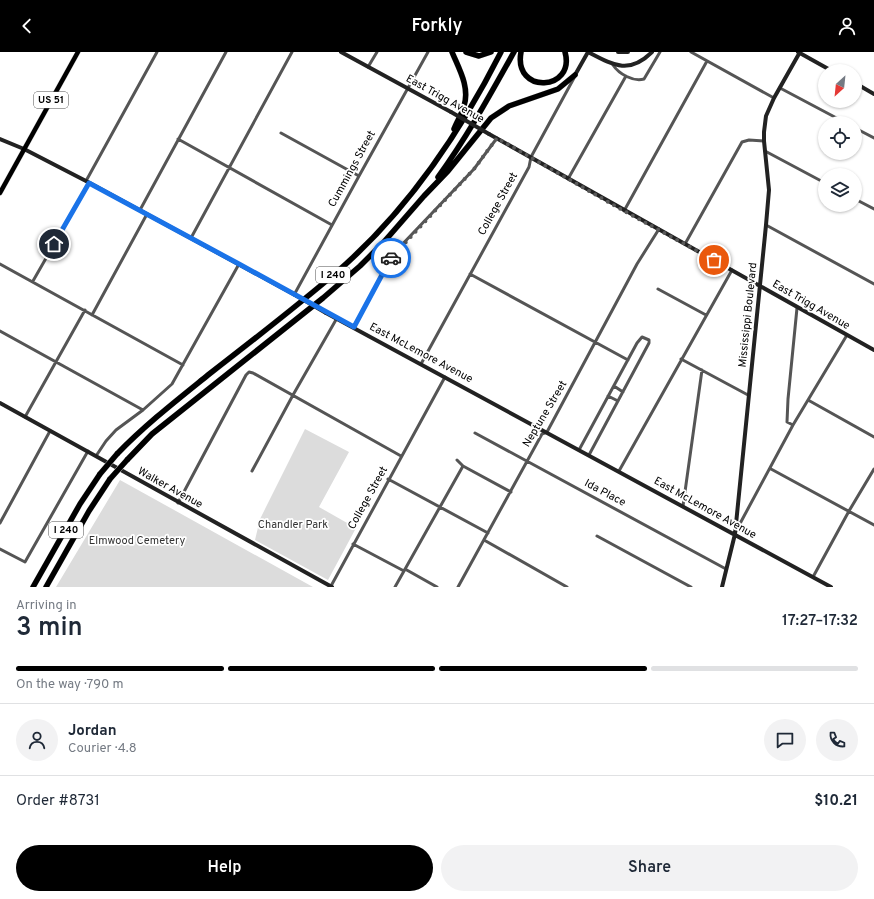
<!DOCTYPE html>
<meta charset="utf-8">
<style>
body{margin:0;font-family:Overpass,sans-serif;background:#f2f2f3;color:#1f2937;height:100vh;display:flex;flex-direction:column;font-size:15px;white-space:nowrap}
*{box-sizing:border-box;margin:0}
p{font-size:13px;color:#747a83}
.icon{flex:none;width:22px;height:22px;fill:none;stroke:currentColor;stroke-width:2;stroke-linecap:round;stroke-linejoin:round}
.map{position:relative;height:535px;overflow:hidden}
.side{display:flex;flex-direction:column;background:#fff;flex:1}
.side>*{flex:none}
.needle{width:26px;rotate:207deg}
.controls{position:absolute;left:818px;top:12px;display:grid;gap:8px}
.controls a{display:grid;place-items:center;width:44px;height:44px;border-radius:50%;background:#fff;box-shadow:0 1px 3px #0004;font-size:20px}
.pin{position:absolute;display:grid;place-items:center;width:34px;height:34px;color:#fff;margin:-17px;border:2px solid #fff;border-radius:50%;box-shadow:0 1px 4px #0007}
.courier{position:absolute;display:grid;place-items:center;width:40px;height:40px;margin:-20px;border:3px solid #1a73e8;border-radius:50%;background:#fff;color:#222;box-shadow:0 1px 5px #0007}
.headline em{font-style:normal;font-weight:600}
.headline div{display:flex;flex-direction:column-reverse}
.headline{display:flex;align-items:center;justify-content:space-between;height:68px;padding:0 16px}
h1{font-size:26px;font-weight:600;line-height:30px}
.bar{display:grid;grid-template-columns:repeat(4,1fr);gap:6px 4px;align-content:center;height:48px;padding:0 16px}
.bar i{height:5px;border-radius:3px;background:#e0e1e3}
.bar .selected{background:#000}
.bar p{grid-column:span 4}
.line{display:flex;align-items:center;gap:10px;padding:0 16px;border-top:1px solid #e0e1e3}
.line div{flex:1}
.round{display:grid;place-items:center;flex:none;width:42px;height:42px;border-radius:21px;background:#f2f2f3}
.cta{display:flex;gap:8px;margin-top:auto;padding:8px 16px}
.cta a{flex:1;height:46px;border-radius:24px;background:#000;color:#fff;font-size:16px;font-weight:600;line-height:46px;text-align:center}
.cta a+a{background:#f2f2f3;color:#1f2937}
header{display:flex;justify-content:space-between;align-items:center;height:52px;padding:0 16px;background:#000;color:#fff;font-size:18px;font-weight:600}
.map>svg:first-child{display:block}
.green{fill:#dcdcdc}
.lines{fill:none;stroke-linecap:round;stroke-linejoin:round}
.primary-casing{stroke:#dbdbdb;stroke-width:5.5}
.highway-casing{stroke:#dbdbdb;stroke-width:6}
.street{stroke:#555;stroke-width:3}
.secondary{stroke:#222;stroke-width:4}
.primary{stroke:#000;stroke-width:4.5}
.highway{stroke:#000;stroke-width:5.5}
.highway-bridge-casing{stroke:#dbdbdb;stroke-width:6;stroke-linecap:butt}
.secondary-bridge{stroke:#222;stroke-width:4}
.highway-bridge{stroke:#000;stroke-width:5.5}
.done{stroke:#595959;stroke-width:4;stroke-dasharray:0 7.2}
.route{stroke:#1a73e8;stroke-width:5}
.labels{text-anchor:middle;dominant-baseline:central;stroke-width:3.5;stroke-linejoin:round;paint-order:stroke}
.shield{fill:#fff;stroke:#4c4c4c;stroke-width:1}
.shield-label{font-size:10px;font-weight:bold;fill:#000}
.street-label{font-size:11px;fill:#000;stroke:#fff}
.park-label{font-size:11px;fill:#333;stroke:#fff}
</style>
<header><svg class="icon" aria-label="back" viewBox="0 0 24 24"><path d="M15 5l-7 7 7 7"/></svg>Forkly<svg class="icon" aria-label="person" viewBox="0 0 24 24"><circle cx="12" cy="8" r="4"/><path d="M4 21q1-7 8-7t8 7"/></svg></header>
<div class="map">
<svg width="874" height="535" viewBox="0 0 874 535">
<rect width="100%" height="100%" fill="#fff"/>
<path class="green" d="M305,377l44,23 -30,55 37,21 -28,52 -73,-40 5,-21z
M120,428l193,107h-257z"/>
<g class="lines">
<g class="primary-casing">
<path id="primary" d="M0,141l78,-141"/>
</g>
<g class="highway-casing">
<path id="highway" d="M452,0c7,17 18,35 12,54 -2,8 -7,15 -10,23
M466,0l13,4 12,-4
M521,0c-8,43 55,39 44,0
M438,125c29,-40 52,-82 76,-125
M117,402c28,-29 60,-54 91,-79 44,-34 88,-68 130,-104 69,-60 122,-138 163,-219
M127,408l25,-26 171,-136 37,-32 23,-23 41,-47 24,-25 43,-53 18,-12 49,-17 17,-14
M33,535l47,-83 20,-30
M46,535l43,-76 21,-32"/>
</g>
<path class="street" d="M691,0l83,46
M613,13c6,9 20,17 31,14l16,-27
M368,15l9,-15
M780,36l66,35
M855,76l19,10
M281,81l78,43
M178,87l154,86
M765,99l60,32
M568,127l58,-103
M86,129l71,-129
M855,147l19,10
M140,158l86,-158
M624,159l83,-150
M766,173l108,59
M191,186l101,-186
M685,192l57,-102 7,-2 15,1
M0,212l183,101
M470,222l158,86
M33,229l56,-98
M658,237l48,26
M294,243l65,-119 69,-124
M92,263l55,-101
M354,275l34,-64 7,-11 79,-83 23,-31
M0,279l143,79
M681,307l67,36
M421,312l108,-197 2,-10 43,-79
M614,334l9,6
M608,344l10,5
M808,348l66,37
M25,365l60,-107
M793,373l-6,-3 1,-23 9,-91
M475,381l251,136
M579,398l58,-107 5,-6 7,3v3l-60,112
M96,404l10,-15 10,-11 27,-20 29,-26 67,-120
M457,408l6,6 48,26
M771,417l103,56
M252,419l41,-76 44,-77
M619,419l113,-201
M388,427l100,54
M178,451l68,-128 3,-3 4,1 148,83
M683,454l19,-136
M0,471l50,-92
M736,479l57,-106 54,-90
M597,484l94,51
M484,488l83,47
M353,492l51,27
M0,497l25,13 63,-111
M405,517l32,18
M813,525l36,-66 25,-42
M331,534l114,-209
M395,535l68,-121
M458,535l84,-153 5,-2 90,-168 22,-35"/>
<path class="secondary" d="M341,0l110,60
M588,0c25,13 41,23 64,0
M618,0h10
M798,0l34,19
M575,23l13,-23
M855,31l19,11
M489,82l385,216
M0,87l24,10 62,32 211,115
M326,261l505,274
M0,351l332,184
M722,535l13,-53 31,-309 3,-35 -5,-49v-9l2,-16 8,-18 26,-46"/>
<use href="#primary" class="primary"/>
<use href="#highway" class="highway"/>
<g class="highway-bridge-casing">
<path id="highway-bridge" d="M100,422l17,-20
M110,427l17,-19"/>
</g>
<path class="secondary-bridge" d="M451,60l38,22
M297,244l29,17"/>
<use href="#highway-bridge" class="highway-bridge"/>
</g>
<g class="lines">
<path class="done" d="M391,206l83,-89 23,-31 127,73 90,49"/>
<path class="route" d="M54,192l35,-61 150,81 115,63 37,-69"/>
</g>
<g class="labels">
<g class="shield">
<rect x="34" y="40" width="34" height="16" rx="3"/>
<rect x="316" y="215" width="34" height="16" rx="3"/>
<rect x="49" y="470" width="34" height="16" rx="3"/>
</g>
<g class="shield-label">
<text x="51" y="48">US 51</text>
<text x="333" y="223">I 240</text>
<text x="66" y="478">I 240</text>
</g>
<g class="street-label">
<text transform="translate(445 47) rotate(29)">East Trigg Avenue</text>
<text transform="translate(352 117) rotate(-61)">Cummings Street</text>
<text transform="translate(498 152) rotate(-61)">College Street</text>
<text transform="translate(811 253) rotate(30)">East Trigg Avenue</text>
<text transform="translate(748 263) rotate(-84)">Mississippi Boulevard</text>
<text transform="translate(421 301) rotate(28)">East McLemore Avenue</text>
<text transform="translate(545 362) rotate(-59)">Neptune Street</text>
<text transform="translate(170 436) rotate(29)">Walker Avenue</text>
<text transform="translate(605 441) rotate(28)">Ida Place</text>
<text transform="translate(368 446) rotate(-61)">College Street</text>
<text transform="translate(705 456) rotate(29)">East McLemore Avenue</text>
</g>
<g class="park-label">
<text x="293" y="473">Chandler Park</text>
<text x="137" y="489">Elmwood Cemetery</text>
</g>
</g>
</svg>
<div class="controls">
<a><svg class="needle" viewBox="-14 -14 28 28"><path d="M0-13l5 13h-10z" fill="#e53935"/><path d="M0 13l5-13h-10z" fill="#747a83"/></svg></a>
<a><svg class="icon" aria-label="locate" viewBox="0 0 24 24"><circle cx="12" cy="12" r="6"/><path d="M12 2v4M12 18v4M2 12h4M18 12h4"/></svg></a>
<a><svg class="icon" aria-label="layers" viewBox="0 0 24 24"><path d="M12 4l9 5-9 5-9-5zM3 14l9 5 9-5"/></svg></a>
</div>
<div class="pin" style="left:714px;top:208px;background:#ea580c"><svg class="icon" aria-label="bag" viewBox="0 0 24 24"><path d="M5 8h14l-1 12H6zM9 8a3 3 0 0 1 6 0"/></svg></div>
<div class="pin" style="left:54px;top:192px;background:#1f2937"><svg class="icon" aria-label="home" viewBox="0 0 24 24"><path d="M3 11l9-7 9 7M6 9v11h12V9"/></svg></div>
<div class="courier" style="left:391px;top:206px"><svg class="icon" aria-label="car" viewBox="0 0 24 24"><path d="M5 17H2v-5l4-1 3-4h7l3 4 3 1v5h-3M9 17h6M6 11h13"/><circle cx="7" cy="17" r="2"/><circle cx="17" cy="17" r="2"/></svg></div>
</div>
<section class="side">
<div class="headline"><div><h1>3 min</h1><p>Arriving in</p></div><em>17:27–17:32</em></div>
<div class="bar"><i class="selected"></i><i class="selected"></i><i class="selected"></i><i></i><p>On the way · 790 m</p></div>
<div class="line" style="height:72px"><a class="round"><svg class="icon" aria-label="person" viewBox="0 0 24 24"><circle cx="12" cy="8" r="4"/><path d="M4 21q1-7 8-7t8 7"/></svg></a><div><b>Jordan</b><p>Courier · 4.8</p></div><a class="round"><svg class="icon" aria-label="chat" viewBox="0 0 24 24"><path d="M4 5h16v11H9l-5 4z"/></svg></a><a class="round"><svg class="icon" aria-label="phone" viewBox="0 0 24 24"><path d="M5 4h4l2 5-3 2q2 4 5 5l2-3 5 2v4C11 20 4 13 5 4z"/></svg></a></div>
<div class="line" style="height:52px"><div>Order #8731</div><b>$10.21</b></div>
<div class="cta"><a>Help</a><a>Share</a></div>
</section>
